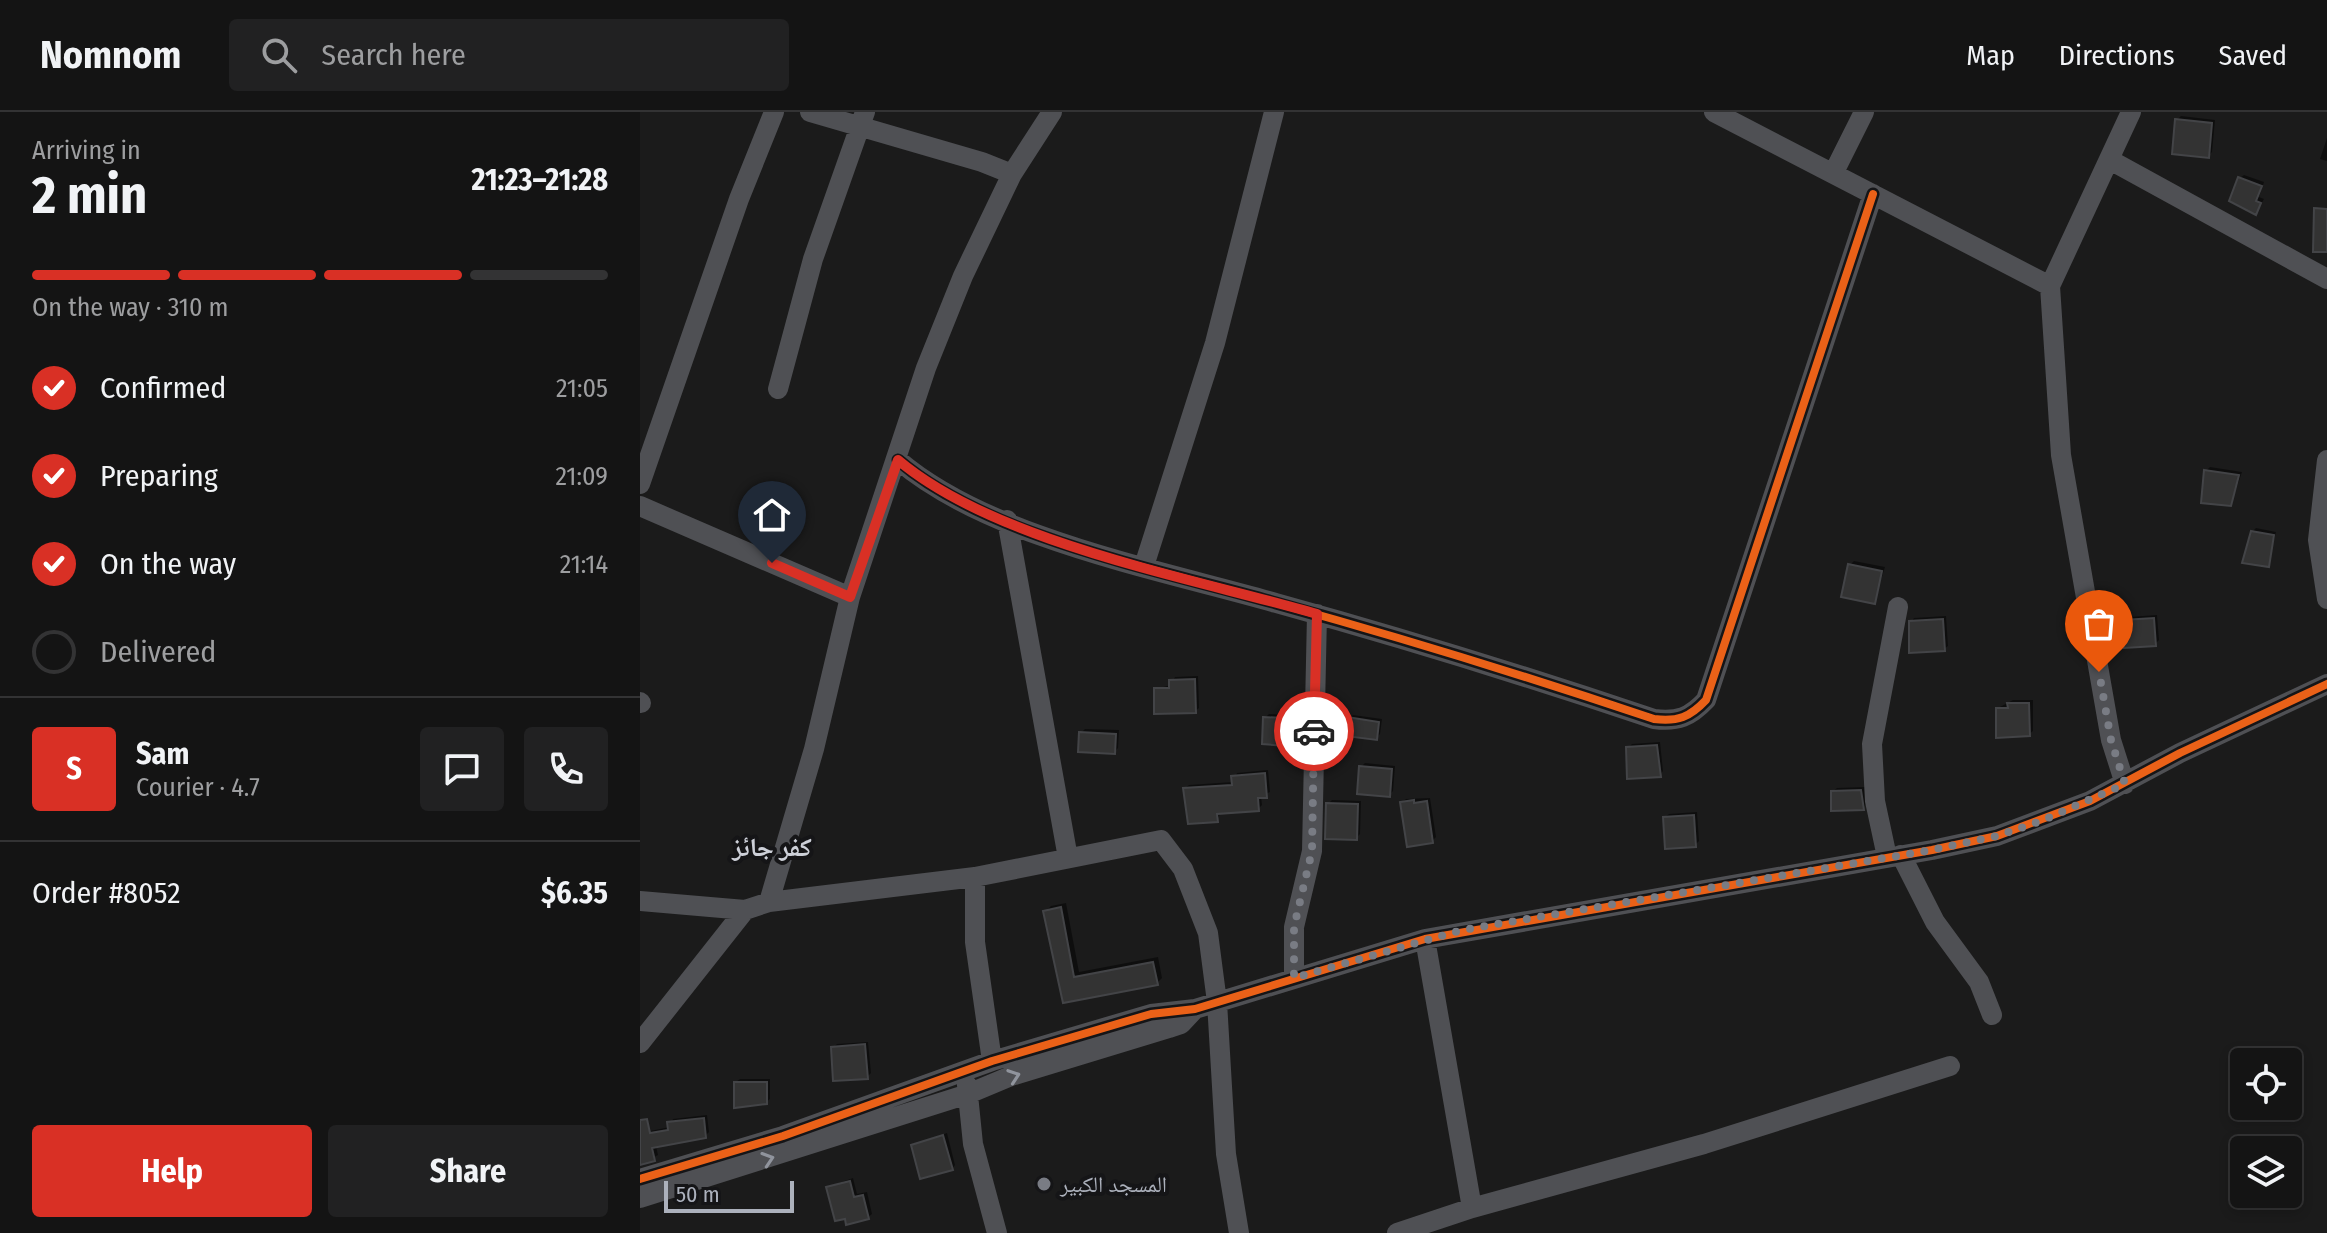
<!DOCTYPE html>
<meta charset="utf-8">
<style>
body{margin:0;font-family:"Fira Sans Condensed","Noto Naskh Arabic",sans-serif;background:#212122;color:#f1f3f6;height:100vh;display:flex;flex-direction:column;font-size:30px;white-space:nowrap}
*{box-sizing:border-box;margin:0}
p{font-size:26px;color:#9d9ea0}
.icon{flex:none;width:44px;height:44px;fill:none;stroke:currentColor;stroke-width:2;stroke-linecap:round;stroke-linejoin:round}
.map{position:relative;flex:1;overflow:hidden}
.panel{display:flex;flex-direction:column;background:#141414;width:640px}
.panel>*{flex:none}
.buttons{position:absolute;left:1590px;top:936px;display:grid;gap:16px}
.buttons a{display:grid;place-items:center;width:72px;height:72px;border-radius:8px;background:#141414;box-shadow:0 4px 12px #0003,0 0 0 2px #333334;font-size:40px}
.scale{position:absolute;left:24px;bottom:20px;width:130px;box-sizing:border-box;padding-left:8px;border:4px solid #acb1bc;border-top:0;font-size:22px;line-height:28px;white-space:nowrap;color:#acb1bc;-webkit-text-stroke:6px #151517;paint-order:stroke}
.pin{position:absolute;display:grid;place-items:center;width:68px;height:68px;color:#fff;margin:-82px -34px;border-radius:50% 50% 50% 0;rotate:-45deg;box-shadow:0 0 8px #0007}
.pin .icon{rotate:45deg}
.courier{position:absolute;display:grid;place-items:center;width:80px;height:80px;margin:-40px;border:6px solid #d93025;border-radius:50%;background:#fff;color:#222;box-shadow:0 2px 10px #0007}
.head em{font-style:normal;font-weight:700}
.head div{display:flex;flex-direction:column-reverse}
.head{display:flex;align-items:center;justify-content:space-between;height:136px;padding:0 32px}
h1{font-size:52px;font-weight:700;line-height:60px}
.bar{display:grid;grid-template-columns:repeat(4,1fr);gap:12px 8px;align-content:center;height:96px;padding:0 32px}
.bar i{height:10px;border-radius:6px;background:#333334}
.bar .on{background:#d93025}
.bar p{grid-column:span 4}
.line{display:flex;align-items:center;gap:20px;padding:0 32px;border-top:2px solid #333334}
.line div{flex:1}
.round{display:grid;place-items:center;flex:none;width:84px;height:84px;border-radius:8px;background:#212122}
ol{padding:0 32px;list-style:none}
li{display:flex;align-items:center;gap:24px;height:88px}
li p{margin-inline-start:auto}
li .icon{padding:8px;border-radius:50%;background:#d93025;color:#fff;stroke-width:4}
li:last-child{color:#9d9ea0}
li i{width:44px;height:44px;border:4px solid #333334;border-radius:50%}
.action{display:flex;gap:16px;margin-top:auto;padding:16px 32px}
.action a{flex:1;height:92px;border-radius:8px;background:#d93025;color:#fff;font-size:32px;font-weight:700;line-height:92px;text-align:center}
.action a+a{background:#212122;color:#f1f3f6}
header{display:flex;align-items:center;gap:48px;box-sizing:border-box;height:112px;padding:0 40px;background:#141414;border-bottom:2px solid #333334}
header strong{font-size:38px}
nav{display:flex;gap:44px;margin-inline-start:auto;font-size:28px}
.search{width:560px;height:72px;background:#212122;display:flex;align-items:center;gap:20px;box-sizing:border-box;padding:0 28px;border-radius:8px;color:#9d9ea0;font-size:30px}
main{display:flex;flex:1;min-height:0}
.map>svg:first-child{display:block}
.shadow{fill:#0007}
.building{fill:#333;stroke:#434447;stroke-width:2}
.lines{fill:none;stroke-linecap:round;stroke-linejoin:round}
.minor{stroke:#4f5054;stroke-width:20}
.cycleway-casing{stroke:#151517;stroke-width:13}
.cycleway{stroke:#ea6118;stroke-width:8}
.oneway{stroke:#90949d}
.done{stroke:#797c84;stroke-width:8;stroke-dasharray:0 14.4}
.route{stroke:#d93025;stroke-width:10}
.poi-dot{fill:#797c84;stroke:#151517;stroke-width:3}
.labels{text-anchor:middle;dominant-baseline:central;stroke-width:8;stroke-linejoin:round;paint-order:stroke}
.poi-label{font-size:22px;fill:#acb1bc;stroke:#151517;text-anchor:start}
.quarter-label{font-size:26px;font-weight:bold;fill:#cdd0d8;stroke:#151517}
</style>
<header>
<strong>Nomnom</strong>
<div class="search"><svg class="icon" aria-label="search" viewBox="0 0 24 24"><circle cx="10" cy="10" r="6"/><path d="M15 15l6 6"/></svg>Search here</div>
<nav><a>Map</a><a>Directions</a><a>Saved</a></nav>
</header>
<main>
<section class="panel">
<div class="head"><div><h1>2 min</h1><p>Arriving in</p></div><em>21:23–21:28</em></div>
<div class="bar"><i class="on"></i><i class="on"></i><i class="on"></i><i></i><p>On the way · 310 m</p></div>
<ol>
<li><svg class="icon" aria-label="check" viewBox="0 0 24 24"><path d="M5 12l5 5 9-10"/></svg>Confirmed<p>21:05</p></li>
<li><svg class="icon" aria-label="check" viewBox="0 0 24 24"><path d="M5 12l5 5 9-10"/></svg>Preparing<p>21:09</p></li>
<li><svg class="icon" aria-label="check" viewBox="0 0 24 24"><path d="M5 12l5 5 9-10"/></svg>On the way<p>21:14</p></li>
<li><i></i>Delivered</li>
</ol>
<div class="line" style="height:144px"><b class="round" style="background:#d93025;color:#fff">S</b><div><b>Sam</b><p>Courier · 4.7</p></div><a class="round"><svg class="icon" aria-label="chat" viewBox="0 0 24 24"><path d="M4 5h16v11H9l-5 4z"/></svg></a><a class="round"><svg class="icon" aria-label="phone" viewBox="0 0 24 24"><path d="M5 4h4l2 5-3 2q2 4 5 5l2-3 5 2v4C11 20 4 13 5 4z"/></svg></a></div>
<div class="line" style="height:104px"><div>Order #8052</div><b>$6.35</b></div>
<div class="action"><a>Help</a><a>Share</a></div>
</section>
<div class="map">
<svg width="1687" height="1121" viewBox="0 0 1687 1121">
<rect width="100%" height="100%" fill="#1b1b1b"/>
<path class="shadow" d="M1541,4l34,4 -3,32 -4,4 -31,-36z
M1687,26v23l-7,-2z
M1604,63l20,7 -5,15 5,2 -8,14 -16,-35z
M1570,355l32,5 -11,32 -25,-33z
M1616,416l20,4 -8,33 -16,-33z
M1214,449l31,6 -11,35 -24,-37z
M1517,503l2,25 -4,4 -30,-24 4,-3z
M1306,504l2,30 -4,3 -33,-27 3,-4z
M558,564l1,32 -4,3 -39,-22 15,-4 4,-8z
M1373,588h20v31l-4,3 -31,-26z
M629,602l20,1 -1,25 -4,4 -19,-26z
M713,603l29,4 -2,15 -4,4 -27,-20z
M445,617l34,1 -1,18 -4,4 -33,-19z
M1020,630l3,29 -3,4 -32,-27 4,-4z
M725,651l30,3 -2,25 -4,4 -28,-28z
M628,658l2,22 -9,4 1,9 -4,4 -37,3 -4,8 -32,-32 4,-3 44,-3 4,-9z
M1225,675l1,17 -3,4 -30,-17 4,-3z
M790,686l6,39 -4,4 -30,-39 4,-3z
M692,688l29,1 -1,33 -4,4 -28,-34z
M1057,700l2,29 -4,4 -30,-28 4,-3z
M426,791l13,69 79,-15 4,21 -5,5 -93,18 -18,-90 5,-5z
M228,930l3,31 -4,4 -34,-29 4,-4z
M100,967h30v20l-4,3 -30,-20z
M67,1003l2,17 -4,4 -49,10 2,9 -18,9v-31l30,-6 3,-8z
M307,1021l8,32 -3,4 -38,-23z
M213,1066l4,16 10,-2 5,22 -4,3h-22l-18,-30z"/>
<path class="building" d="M1535,7l37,4 -3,35 -37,-4z
M1598,65l24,9 -6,15 5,2 -5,12 -27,-14z
M1674,96l13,1v43h-14z
M1564,358l35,5 -8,31 -30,-3z
M1611,419l23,4 -5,32 -27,-4z
M1208,452l34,7 -7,33 -34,-7z
M1514,506l2,28 -32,2 -1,-28z
M1303,507l2,32 -36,2v-32z
M555,567l1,34 -42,1v-26h15v-8z
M1367,591h22l1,33 -34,2v-30h12z
M623,605l23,1 -1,28 -23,-2z
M707,605l32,5 -2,18 -32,-4z
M439,620l37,2 -1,20 -37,-2z
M1017,633l4,32 -34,2 -1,-32z
M719,654l33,3 -2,28 -33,-3z
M625,661l2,25h-9l1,13 -42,3 1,8 -30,2 -5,-36 49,-3 -1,-9z
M1221,678l3,20 -33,1v-20z
M774,688v3l13,-2 6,42 -26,4 -7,-45z
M686,691l32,1 -1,36 -32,-1z
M1054,703l2,32 -31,2 -2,-32z
M421,795l13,70 79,-15 5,23 -95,18 -20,-92z
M225,932l3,35 -35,2 -2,-34z
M94,970h33v22l-33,4z
M64,1006l2,20 -54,10 3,13 -15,4v-45l7,-1 3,14 18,-3 -1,-8z
M303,1023l10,35 -33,9 -9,-34z
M210,1069l4,16 9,-2 6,24 -23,6 -1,-6 -10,2 -9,-34z"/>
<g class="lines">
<path class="minor" d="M170,0l172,50 30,12
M1074,0l336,174
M1470,48l217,119
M1194,60l30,-60
M138,277l35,-130 52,-147
M258,348c91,78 263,110 378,143 127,35 253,74 378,116 24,3 36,-2 52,-19l167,-506
M1687,348l-9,80 9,59
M0,372l99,-285 35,-87
M0,394l210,91
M367,408l61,338
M504,454l71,-223 59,-231
M0,590l1,1
M1485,672l-14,-44 -50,-285 -11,-169 81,-174
M1261,743l34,67 44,60 13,33
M1247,745l-12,-56 -3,-57 26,-137
M335,765v65l17,119
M0,789l105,9
M129,790l45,-153 36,-152 76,-229 37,-92 49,-102 40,-62
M654,866v-51l18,-76 5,-237
M0,931l105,-133 24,-8 206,-25 186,-37 22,29 25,64 9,69 9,152 13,79
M327,973l6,59 24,89
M0,1067l143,-43 209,-75 159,-47 44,-5 230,-70 507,-89 65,-14 93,-35 90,-48 147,-69
M0,1086l328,-104 43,-18 158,-48 12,-4 14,-15
M832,1096l232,-64 246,-78
M757,1121l75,-25 -47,-269"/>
<g class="cycleway-casing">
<path id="cycleway" d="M258,348c91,78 263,110 378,143 127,35 253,74 378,116 24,3 36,-2 52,-19l167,-506
M0,1067l143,-43 209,-75 159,-47 44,-5 230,-70 507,-89 65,-14 93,-35 90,-48 147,-69"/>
</g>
<use href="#cycleway" class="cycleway"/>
</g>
<defs><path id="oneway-chevron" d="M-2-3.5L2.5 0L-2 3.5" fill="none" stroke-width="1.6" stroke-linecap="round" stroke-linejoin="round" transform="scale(2)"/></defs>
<g class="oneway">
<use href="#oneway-chevron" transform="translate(374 964) rotate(-19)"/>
<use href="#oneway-chevron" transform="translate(128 1047) rotate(-18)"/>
</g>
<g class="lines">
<path class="done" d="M674,619l-2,120 -18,76v51l168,-48 470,-80 65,-14 44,-15 84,-37 -14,-44 -12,-68"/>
<path class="route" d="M132,451l78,34 48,-137c98,83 295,118 419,154l-3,117"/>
</g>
<circle class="poi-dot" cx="404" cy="1072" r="8"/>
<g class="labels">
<g class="poi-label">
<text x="420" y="1072">المسجد الكبير</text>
</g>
<g class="quarter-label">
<text x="132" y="735">كفر جائز</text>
</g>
</g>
</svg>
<div class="buttons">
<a><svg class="icon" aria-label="locate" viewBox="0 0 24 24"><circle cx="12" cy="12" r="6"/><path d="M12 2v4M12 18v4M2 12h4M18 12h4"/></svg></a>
<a><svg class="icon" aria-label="layers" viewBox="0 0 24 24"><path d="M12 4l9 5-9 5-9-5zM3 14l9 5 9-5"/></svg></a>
</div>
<div class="scale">50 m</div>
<div class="pin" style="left:1459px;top:560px;background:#ea580c"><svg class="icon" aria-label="bag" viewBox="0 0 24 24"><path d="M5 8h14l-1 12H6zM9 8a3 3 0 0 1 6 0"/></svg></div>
<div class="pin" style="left:132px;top:451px;background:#1f2937"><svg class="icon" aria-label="home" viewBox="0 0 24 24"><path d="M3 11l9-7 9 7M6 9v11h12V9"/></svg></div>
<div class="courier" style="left:674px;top:619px"><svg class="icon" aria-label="car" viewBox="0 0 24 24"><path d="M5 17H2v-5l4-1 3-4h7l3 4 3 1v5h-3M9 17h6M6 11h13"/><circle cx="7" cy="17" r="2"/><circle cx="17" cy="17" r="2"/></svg></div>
</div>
</main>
